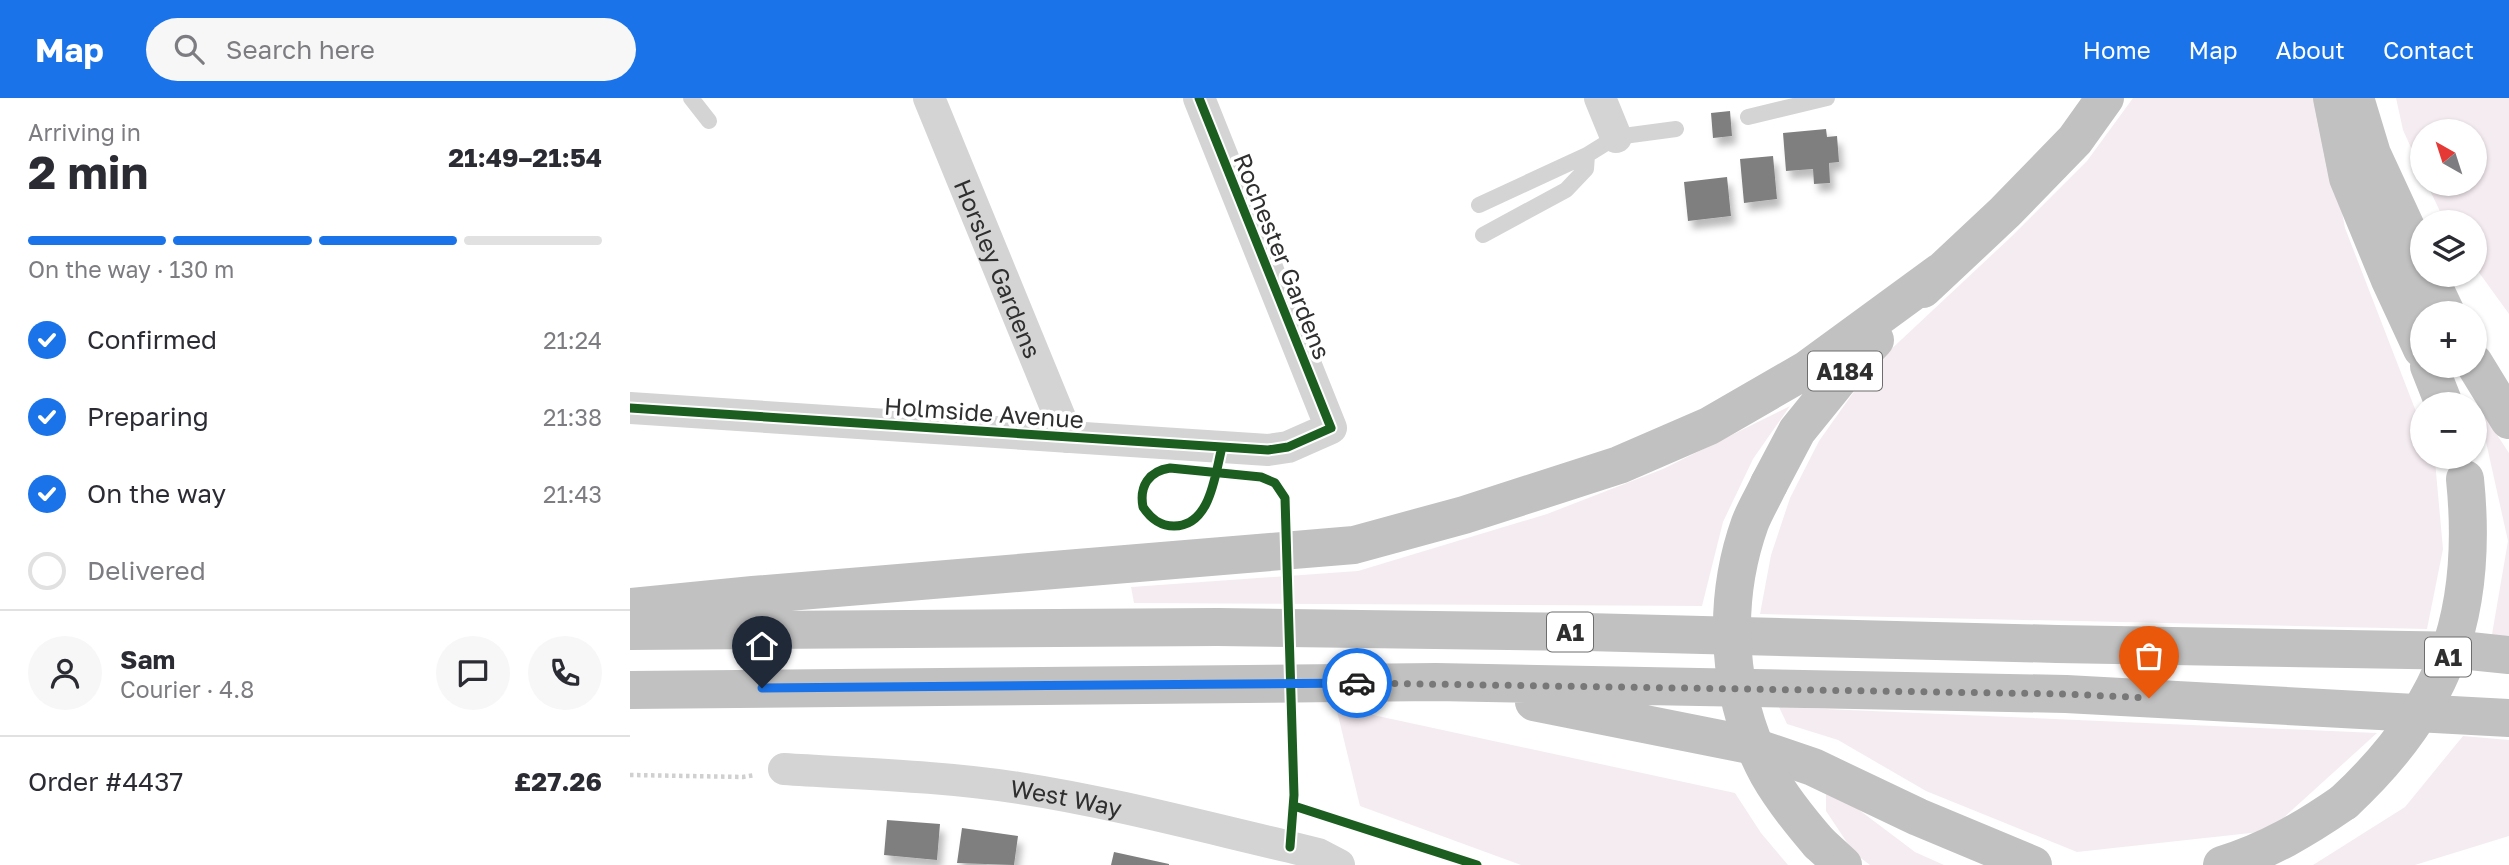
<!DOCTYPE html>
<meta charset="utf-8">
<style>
body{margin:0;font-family:"Golos Text",sans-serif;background:#f7f7f7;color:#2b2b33;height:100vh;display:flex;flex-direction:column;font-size:26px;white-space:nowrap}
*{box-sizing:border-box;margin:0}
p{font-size:23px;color:#7c7c81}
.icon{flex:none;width:38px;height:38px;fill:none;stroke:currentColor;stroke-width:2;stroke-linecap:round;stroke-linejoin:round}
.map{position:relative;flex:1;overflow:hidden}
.sheet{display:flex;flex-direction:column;background:#fff;width:630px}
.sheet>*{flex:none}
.needle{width:46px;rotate:321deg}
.fabs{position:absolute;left:1780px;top:21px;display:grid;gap:14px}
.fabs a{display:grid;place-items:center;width:77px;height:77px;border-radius:50%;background:#fff;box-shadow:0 2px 5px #0004;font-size:35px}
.pin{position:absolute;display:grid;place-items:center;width:60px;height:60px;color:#fff;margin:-72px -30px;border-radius:50% 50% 50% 0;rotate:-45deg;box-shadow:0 0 7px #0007}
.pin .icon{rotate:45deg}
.courier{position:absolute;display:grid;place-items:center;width:70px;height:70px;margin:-35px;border:5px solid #1a73e8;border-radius:50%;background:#fff;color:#222;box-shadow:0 2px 9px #0007}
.overview em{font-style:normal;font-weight:700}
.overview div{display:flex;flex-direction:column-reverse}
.overview{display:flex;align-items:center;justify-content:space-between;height:119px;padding:0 28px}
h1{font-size:46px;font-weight:700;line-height:52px}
.bar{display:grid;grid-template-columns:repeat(4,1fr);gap:10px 7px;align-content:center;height:84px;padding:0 28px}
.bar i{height:9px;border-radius:5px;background:#e1e1e2}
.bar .active{background:#1a73e8}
.bar p{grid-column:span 4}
.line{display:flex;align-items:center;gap:18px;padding:0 28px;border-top:2px solid #e1e1e2}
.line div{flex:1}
.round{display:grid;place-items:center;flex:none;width:74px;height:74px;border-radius:37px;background:#f7f7f7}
ol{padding:0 28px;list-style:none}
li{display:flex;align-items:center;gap:21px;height:77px}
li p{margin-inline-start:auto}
li .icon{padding:7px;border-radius:50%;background:#1a73e8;color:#fff;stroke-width:4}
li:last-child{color:#7c7c81}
li i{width:38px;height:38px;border:4px solid #e1e1e2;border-radius:50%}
header{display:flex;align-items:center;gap:42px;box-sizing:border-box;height:98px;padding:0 35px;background:#1a73e8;color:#fff}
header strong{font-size:33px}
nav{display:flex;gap:38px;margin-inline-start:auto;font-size:24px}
.search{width:490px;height:63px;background:#f7f7f7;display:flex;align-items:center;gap:18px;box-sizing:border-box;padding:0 24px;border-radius:38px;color:#7c7c81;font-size:26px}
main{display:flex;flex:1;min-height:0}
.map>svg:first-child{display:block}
.green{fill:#f5ecf1}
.building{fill:#7f7f7f;filter:url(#shadow)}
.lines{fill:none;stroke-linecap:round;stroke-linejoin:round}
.path{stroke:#d0d0d0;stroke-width:4.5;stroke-dasharray:3.5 3.5;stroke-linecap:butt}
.lane{stroke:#d4d4d4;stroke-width:16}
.street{stroke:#d4d4d4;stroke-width:32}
.highway{stroke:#c1c1c1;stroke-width:38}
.highway-bridge{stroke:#c1c1c1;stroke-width:38}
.cycleway-casing{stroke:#fff;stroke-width:13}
.cycleway{stroke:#1b5e20;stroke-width:9}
.done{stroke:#787878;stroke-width:7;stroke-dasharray:0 12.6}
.route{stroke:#1a73e8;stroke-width:9}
.labels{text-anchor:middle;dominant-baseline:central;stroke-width:7;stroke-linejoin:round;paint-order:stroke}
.shield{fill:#fff;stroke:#6d6d6d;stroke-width:2}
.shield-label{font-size:23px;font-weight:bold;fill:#2f2f2f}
.street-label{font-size:24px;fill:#2f2f2f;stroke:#fff}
</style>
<header>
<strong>Map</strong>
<div class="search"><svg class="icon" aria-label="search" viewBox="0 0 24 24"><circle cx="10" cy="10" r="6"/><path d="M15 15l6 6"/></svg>Search here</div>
<nav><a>Home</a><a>Map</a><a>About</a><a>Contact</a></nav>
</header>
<main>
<section class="sheet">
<div class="overview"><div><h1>2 min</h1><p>Arriving in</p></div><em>21:49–21:54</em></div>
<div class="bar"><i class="active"></i><i class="active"></i><i class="active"></i><i></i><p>On the way · 130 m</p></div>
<ol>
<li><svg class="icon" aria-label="check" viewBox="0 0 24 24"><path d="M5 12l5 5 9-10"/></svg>Confirmed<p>21:24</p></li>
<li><svg class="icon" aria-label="check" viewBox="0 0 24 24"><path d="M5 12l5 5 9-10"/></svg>Preparing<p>21:38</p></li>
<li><svg class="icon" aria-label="check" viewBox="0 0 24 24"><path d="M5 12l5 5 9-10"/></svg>On the way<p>21:43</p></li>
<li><i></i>Delivered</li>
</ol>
<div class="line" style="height:126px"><a class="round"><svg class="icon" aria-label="person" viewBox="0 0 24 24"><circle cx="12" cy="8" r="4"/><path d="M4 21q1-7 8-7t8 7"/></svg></a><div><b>Sam</b><p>Courier · 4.8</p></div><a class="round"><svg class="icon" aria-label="chat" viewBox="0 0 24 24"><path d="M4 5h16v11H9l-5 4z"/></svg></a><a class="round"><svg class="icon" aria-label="phone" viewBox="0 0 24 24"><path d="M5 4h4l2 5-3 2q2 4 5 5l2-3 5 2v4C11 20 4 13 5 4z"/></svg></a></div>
<div class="line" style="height:91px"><div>Order #4437</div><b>£27.26</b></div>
</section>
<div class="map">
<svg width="1879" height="767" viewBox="0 0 1879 767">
<defs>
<filter id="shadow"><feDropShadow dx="4.5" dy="8" stdDeviation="3.5" flood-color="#0004"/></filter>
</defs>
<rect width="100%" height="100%" fill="#fff"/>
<path class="green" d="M1503,0h188l24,130 77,199v30h11l2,4 8,88 -16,80 -667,-15 11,-59 19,-57 29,-57 51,-72 142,-133 75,-75z
M1766,0h113v216l-34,-47 -1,-45h-29l-18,-38h47v-53h-52v41l-19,-42z
M1160,308l-37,53 -30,63 -21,84 -568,-3 -3,-16 227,-16 189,-57 116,-45z
M1848,308l31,47v188l-18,-1 17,-99z
M706,609l399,86 26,40 27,32h-267l-161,-59z
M1149,609l598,26 -108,98 -192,21 -151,-61 -88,-51 -51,-16z
M1833,638l46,4v96l-94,29h-102l92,-58z
M1196,687l89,67 29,13h-74l-16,-12 -28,-42z"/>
<path class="building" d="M1100,13l2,25 -19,2 -2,-25z
M1196,31l1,8 10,-1 2,26 -10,1 1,20 -16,1 -1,-15 -27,2 -3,-38z
M1143,58l4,43 -33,4 -4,-44z
M1097,79l4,39 -43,5 -4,-39z
M257,722l53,4 -3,36 -53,-5z
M332,730l56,8 -4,29 -57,-2z
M484,754l55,12v1h-58z"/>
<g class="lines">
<path class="path" d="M0,677l113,2 12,-2"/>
<path class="lane" d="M61,0l18,23
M1118,19l79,-19
M849,107l108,-50 29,-18 60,-8
M853,137l83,-45 20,-21 1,-14"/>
<g class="street">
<path id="s1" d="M299,0l139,339"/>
<path d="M970,0l16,39"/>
<path d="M0,310l638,42 20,-3 43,-19 -132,-330"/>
<path id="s2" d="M154,671c78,5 157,7 235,19 91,14 181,38 271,59l28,7 21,11"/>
</g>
<path class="highway" d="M1702,0l16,80 42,102 32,69
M1725,0l17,56 50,108
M1798,177l18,38
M1293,191l82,-77 70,-72 30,-42
M1844,265l35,57
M1799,268l15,38
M1139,386l28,-53 51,-63 27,-28
M0,509l123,-12 601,-50 110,-30 155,-50 90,-39 97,-56 134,-98
M0,533l588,-4 368,5 471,12 413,7 39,4
M0,592l806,-8 630,12 443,24
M904,604l211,42 68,23 105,50 115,48
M1189,745l24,22
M1592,767c46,-14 83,-36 122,-63"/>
<path class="highway-bridge" d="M1139,386c-6,13 -14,26 -19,39 -29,81 -23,175 18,251 14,25 32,47 51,69
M1714,704c101,-94 135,-186 121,-323"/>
<g class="cycleway-casing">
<path id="cycleway" d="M0,310l638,42 20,-3 43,-19 -132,-330
M592,349c-7,27 -11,79 -48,79 -14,0 -23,-7 -31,-19 -4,-21 6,-36 27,-39l91,9 14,6 10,15 9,297 -4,52
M664,708l183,59"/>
</g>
<use href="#cycleway" class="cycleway"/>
</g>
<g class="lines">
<path class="done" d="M727,585l709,11 83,4"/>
<path class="route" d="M132,590l595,-5"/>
</g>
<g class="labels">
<g class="shield">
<rect x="1178" y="253.5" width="74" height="39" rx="5"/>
<rect x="917" y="514.5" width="46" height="39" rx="5"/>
<rect x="1795" y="539.5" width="46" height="39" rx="5"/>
</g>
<g class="shield-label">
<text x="1215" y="273">A184</text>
<text x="940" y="534">A1</text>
<text x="1818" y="559">A1</text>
</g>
<g class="street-label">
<text transform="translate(653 158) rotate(68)">Rochester Gardens</text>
<text stroke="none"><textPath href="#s1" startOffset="184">Horsley Gardens</textPath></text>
<text transform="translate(354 314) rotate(4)">Holmside Avenue</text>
<text stroke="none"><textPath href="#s2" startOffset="284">West Way</textPath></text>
</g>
</g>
</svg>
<div class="fabs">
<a><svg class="needle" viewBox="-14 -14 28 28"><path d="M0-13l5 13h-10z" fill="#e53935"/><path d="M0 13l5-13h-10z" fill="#7c7c81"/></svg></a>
<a><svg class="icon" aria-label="layers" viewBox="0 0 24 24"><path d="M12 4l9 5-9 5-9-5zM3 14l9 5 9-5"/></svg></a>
<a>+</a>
<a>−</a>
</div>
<div class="pin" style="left:1519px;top:600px;background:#ea580c"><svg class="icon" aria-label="bag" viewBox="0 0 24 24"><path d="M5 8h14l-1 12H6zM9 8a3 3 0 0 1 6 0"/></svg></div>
<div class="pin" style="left:132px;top:590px;background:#1f2937"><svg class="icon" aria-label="home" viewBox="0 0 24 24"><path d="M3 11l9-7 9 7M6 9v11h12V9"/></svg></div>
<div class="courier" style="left:727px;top:585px"><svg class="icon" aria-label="car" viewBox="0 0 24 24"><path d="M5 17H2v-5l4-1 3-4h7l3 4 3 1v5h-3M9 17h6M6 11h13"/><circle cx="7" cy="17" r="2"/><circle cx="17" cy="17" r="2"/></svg></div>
</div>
</main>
